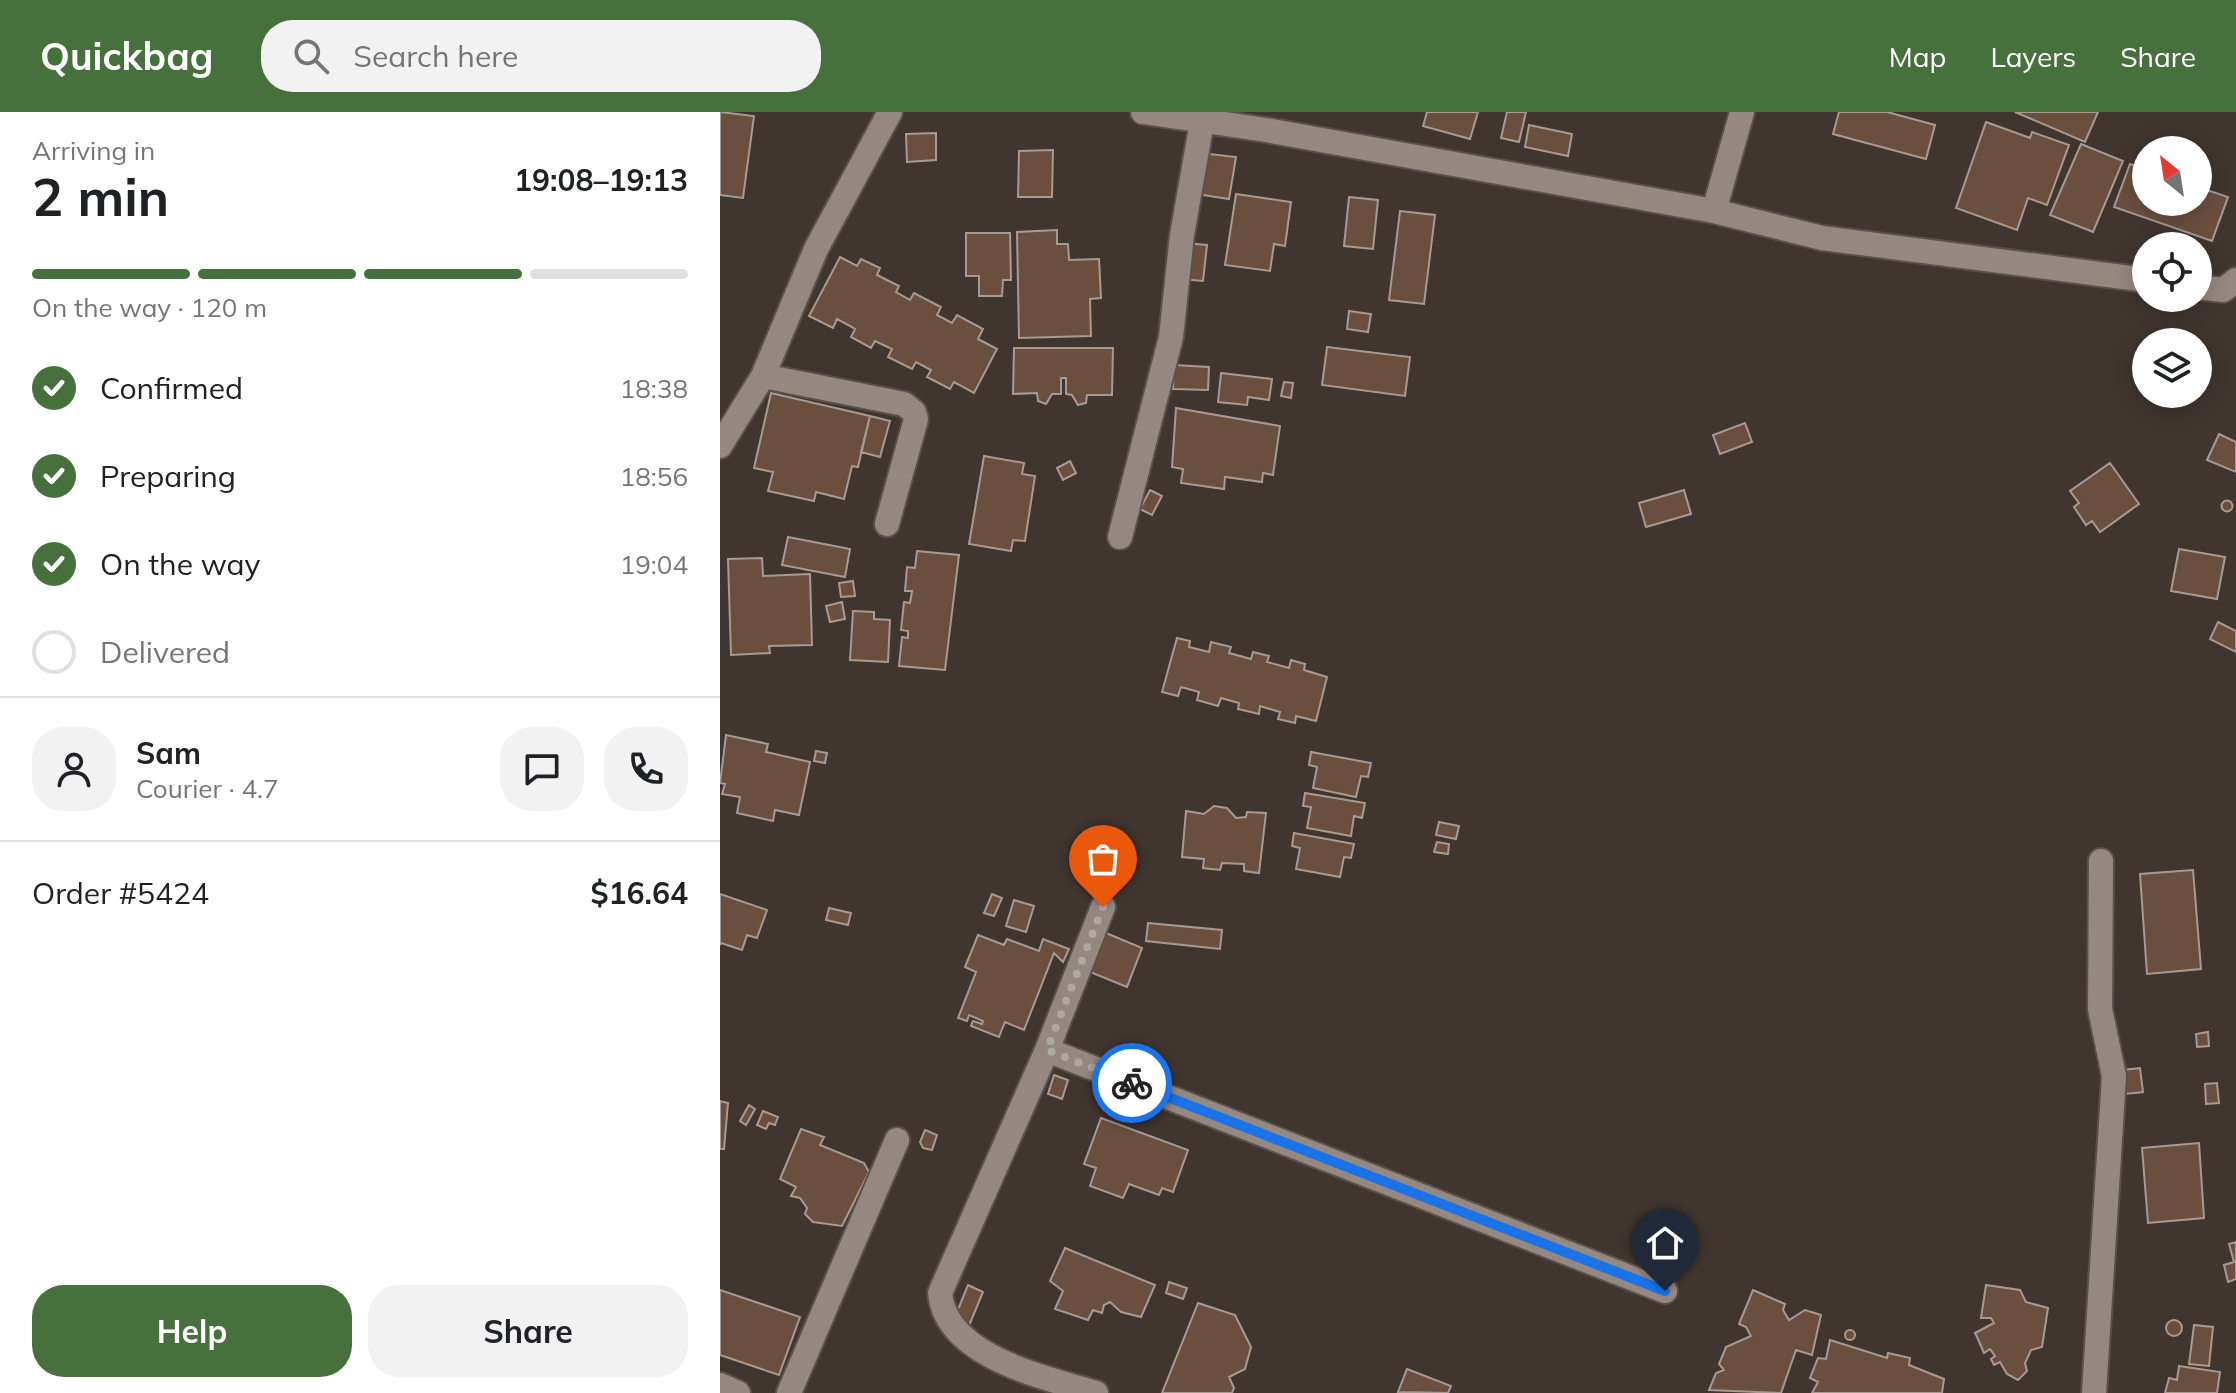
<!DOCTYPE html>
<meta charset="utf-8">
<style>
body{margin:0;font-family:Mulish,sans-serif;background:#f2f2f2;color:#202124;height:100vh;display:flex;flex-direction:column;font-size:30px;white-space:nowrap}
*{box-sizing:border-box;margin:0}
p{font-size:26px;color:#757577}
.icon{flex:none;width:44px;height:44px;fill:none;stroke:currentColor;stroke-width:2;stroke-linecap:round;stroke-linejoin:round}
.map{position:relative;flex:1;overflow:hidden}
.sheet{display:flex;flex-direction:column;background:#fff;width:720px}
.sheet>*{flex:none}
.needle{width:52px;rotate:330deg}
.buttons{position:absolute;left:1412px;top:24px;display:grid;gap:16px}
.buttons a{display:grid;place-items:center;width:80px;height:80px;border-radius:50%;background:#fff;box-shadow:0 4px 20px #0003;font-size:40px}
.pin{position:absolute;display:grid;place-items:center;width:68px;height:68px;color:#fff;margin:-82px -34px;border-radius:50% 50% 50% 0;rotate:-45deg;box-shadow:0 0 8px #0007}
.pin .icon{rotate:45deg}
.courier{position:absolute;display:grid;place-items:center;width:80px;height:80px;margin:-40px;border:6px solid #1a73e8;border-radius:50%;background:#fff;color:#222;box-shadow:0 2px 10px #0007}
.overview em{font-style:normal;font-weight:700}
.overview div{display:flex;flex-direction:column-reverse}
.overview{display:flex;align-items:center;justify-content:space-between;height:136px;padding:0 32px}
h1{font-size:52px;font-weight:700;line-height:60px}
.bar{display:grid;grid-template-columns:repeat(4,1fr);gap:12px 8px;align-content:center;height:96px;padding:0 32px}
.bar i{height:10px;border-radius:6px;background:#e0e0e0}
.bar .active{background:#47713c}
.bar p{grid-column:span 4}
.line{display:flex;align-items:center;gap:20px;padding:0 32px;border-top:2px solid #e0e0e0}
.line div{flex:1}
.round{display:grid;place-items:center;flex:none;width:84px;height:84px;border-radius:32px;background:#f2f2f2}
ol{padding:0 32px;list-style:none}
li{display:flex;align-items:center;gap:24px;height:88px}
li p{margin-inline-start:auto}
li .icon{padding:8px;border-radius:50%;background:#47713c;color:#fff;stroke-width:4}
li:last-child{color:#757577}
li i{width:44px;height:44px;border:4px solid #e0e0e0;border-radius:50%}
.action{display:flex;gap:16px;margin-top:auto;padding:16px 32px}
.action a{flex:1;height:92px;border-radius:32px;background:#47713c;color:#fff;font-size:32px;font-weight:700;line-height:92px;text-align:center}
.action a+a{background:#f2f2f2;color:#202124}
header{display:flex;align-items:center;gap:48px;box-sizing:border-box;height:112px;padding:0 40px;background:#47713c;color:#fff}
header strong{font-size:38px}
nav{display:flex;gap:44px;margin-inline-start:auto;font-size:28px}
.search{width:560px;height:72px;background:#f2f2f2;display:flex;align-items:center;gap:20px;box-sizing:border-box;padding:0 28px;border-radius:32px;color:#757577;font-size:30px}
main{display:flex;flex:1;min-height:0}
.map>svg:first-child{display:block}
.building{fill:#6a4f3f;stroke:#a79a93;stroke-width:2}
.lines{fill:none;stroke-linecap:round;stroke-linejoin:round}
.street-casing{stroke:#5a514c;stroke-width:28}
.secondary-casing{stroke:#5a514c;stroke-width:28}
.street{stroke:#958881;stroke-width:24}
.secondary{stroke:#958881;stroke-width:24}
.done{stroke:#afa7a3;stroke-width:8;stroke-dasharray:0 14.4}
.route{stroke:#1a73e8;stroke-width:10}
</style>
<header>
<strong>Quickbag</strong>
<div class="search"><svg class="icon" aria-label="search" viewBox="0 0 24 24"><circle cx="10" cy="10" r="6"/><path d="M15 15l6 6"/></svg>Search here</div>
<nav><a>Map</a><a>Layers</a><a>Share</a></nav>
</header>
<main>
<section class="sheet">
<div class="overview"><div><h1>2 min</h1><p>Arriving in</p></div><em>19:08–19:13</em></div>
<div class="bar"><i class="active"></i><i class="active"></i><i class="active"></i><i></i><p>On the way · 120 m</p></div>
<ol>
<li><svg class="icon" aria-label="check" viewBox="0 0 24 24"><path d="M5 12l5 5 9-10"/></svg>Confirmed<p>18:38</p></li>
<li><svg class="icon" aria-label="check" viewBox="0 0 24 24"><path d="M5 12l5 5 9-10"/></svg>Preparing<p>18:56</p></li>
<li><svg class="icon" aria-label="check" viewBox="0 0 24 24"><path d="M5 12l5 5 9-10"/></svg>On the way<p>19:04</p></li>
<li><i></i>Delivered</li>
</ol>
<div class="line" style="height:144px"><a class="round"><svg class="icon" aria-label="person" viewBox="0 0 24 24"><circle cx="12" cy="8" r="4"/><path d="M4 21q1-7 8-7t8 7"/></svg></a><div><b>Sam</b><p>Courier · 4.7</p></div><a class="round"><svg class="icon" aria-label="chat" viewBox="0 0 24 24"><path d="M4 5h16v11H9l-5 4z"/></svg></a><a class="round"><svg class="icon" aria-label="phone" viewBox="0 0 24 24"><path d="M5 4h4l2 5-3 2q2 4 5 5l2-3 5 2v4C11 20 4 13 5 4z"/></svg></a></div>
<div class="line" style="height:104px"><div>Order #5424</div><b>$16.64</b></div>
<div class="action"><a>Help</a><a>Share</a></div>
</section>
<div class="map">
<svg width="1516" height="1281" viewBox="0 0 1516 1281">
<rect width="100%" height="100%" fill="#40352f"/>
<path class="building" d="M0,0l34,4 -11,82 -23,-3z
M707,0h51l-8,27 -47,-13z
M787,0h19l-7,30 -18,-4z
M1119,0h48l48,13 -9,34 -93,-25z
M1295,0h83l-13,30z
M1266,10l44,16 2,-6 37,13 -22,60 -19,-7 -11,32 -61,-22z
M809,13l43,9 -4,22 -43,-9z
M216,21v27l-29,2 -1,-28z
M1361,32l42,17 -30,71 -43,-17z
M333,38l-1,47h-34l1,-46z
M481,41l35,4 -7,42 -33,-5z
M1410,52l16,5v33h52v-15l30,10 -16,44 -98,-34z
M516,82l55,8 -6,44 -11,-2 -4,27 -45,-6z
M629,85l29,3 -5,49 -29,-3z
M680,99l35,4 -11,89 -35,-4z
M337,118v14h11l1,16 30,-1 2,39 -11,1 1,37 -72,2 -2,-106z
M246,121h44l1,47h-8l-1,16h-23v-20h-13z
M465,131l22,2 -4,36 -22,-2z
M120,145l17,9 4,-7 19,9 -3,7 22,11 -3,6 14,8 4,-7 27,14 -4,8 15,8 5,-8 26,14 -5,10 19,10 -23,44 -20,-11 -4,7 -23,-12 4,-7 -15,-8 -4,7 -24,-12 4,-8 -17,-8 -4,7 -20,-11 4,-8 -18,-10 -4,9 -24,-12z
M629,199l22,3 -3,18 -21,-3z
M607,235l83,10 -5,39 -83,-11z
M294,236h99l-1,47h-25l-1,8 -8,2 -6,-10 -6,-1v-16h-5v16h-9l-6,10 -8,-3 -1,-8 -24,1z
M454,253l35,2 -1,23 -35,-1z
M501,261l51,6 -3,21 -21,-3 -1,8 -29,-3z
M564,270l9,1 -2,15 -10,-2z
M51,281l99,23 -12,51 -6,-1 -8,33 -28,-7 -2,9 -46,-10 5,-19 -19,-4z
M456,296l104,18 -7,49 -10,-2 -1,9 -37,-5 -1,12 -43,-6 2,-14 -11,-2z
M150,304l20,5 -10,36 -19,-5z
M1025,311l7,19 -32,12 -7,-19z
M1499,322l17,8v30l-29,-12z
M264,344l40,7 -2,11 13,2 -10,65 -12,-1 -2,11 -42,-7z
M350,349l6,12 -13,7 -6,-12z
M1390,351l29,41 -39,28 -8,-11 -6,4 -12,-18 5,-4 -9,-12z
M430,378l12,6 -10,19 -12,-6z
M964,378l7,24 -45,13 -7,-24z
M1501.5 394a5.5 5.5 0 1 1 11 0a5.5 5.5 0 1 1-11 0Z
M68,425l62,12 -5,28 -63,-12z
M1459,437l46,8 -8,42 -46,-8z
M197,439l42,4 -14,115 -46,-4 3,-29 6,1v-7l-7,-1 3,-28 6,1 2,-12h-7l2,-24 8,1z
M42,446l1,18 47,-2 2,71 -43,1 1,7 -39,2 -3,-96z
M133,469l2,15 -14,1 -2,-14z
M122,490l3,17 -15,3 -4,-16z
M133,499l21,1v7l16,1 -2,42 -38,-2z
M1498,510l18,9v21l-26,-13z
M457,526l13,3 -1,6 20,5 2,-10 20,5 -2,6 22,6 2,-7 16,4 -2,6 22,6 2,-8 14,4 -1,6 23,7 -11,44 -20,-5 -1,7 -17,-4 2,-7 -20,-6 -1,8 -21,-5 1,-6 -18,-5 -3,8 -21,-6 2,-8 -18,-5 -3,9 -16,-4z
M6,623l42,9 -2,8 44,10 -11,53 -24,-5 -2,11 -36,-8 3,-16 -18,-3 3,-10 -5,-1z
M96,639l11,2 -2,10 -11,-2z
M591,640l60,11 -3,14 -7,-1 -5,21 -43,-9 4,-21 -8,-2z
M585,681l60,10 -3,15 -8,-2 -3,20 -44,-8 4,-21 -8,-1z
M494,694l13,2 9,10 10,-1 1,-5 19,1 -7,60 -15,-2v-7l-22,-1 -2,7 -17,-2 1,-9 -22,-2 4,-46 18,3z
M719,710l20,4 -3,13 -20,-4z
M574,721l60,11 -3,14 -7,-1 -4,20 -44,-8 4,-21 -8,-2z
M717,730l12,2 -1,10 -14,-2z
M1473,758l8,99 -54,5 -7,-100z
M0,782l47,16 -10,28 -10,-3 -5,15 -21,-7 -1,2z
M272,782l10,4 -8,18 -10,-3z
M294,788l20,6 -8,26 -20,-6z
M109,796l22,5 -3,12 -22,-5z
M428,811l74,7 -2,19 -74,-8z
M386,821l36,15 -15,39 -37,-15z
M258,823l26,10 3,-6 32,12 4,-12 26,10 -6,13 -9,-9 -30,77 -19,-8 -6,15 -28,-11 2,-5 9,3 1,-3 -14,-6 -2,6 -9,-3 18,-46 -11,-5z
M1488,920l1,14 -12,1 -1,-13z
M1420,956l3,24 -18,2 -2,-24z
M334,963l14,5 -6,19 -14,-5z
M1497,971l2,20 -13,1 -1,-20z
M0,989l8,2 -4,46h-4z
M29,993l6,4 -9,16 -6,-4z
M43,999l15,6 -3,8 -6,-2 -3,6 -9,-4z
M381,1006l87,32 -15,42 -11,-4 -3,7 -30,-11 -6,14 -33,-12 6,-18 -12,-4z
M81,1017l23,8 -4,8 44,18 5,9 -27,54 -29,-4 -8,-8 2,-6 -7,-10 -9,-2 5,-9 -16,-8z
M205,1018l12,5 -5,15 -9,-2 -3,-6z
M1479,1031l5,75 -56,5 -6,-75z
M1516,1130v37l-8,3 -4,-17 10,-3 -5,-18z
M345,1136l90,37 -14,32 -20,-5 -11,-10 -6,3 -2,8 -9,-3 -5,10 -33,-11 8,-18 -13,-10z
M449,1170l18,6 -4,11 -17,-6z
M248,1173l15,7 -17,41 -12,-14z
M1266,1173l34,5 6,12 22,6 -6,39 -11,3 -6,13 2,8 -9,9 -11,-6 -7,-12 -6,3 -3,-6 4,-3 -5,-7 -6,4 -7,-16 -2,-4 19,-10 -3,-5h-10z
M0,1178l80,27 -21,58 -59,-20z
M1033,1178l32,14 -2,6 6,10 16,-10 16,5 -9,40 -16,-5 -15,43 -72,-3 7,-17 8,-3 -5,-6 7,-17 25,-11 -5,-9 -7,-3z
M478,1191l37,12 16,32 -6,22 -16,8 5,11 -2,5h-70z
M1446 1216a8 8 0 1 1 16 0a8 8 0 1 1-16 0Z
M1474,1213l19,2 -4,39 -20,-2z
M1125 1223a5 5 0 1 1 10 0a5 5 0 1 1-10 0Z
M1110,1228l57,18 1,-5 22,5 -1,7 35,14 -2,14h-130l6,-11 -8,-4 8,-20 8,1z
M1459,1254l41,6 -3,21h-52l4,-15 8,2z
M687,1257l44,17 -3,7 -50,-1z"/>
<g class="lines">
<g class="street-casing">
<path id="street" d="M994,99l28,-99
M43,264l141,28 10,8 2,7 -29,105
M0,334l43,-70 53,-127 74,-137
M400,425l51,-200 11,-102 20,-113 8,-10
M327,938l618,241
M0,1273l18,8
M69,1281l108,-253
M376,1281c-52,-16 -150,-36 -156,-100l107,-243 56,-143
M1374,1281l20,-317 -14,-67 1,-148"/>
</g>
<g class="secondary-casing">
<path id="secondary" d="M423,0l123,18 448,81 108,27 324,42
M1478,175l25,3 13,-10"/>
</g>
<use href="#street" class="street"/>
<use href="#secondary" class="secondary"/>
</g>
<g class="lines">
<path class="done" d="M383,795l-56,143 85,33"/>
<path class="route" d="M412,971l533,208"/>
</g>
</svg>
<div class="buttons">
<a><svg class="needle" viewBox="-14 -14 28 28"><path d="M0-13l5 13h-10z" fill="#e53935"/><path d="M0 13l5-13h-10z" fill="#757577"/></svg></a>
<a><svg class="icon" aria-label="locate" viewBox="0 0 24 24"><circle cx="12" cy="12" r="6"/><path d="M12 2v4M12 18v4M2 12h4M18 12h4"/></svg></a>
<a><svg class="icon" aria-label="layers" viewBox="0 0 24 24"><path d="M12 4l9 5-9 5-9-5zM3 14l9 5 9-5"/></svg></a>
</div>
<div class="pin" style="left:383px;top:795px;background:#ea580c"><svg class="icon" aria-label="bag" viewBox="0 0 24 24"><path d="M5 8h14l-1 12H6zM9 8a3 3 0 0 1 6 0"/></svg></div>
<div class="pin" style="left:945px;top:1179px;background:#1f2937"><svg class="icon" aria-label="home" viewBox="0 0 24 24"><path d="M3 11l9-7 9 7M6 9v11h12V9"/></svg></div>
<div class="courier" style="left:412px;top:971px"><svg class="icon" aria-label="bike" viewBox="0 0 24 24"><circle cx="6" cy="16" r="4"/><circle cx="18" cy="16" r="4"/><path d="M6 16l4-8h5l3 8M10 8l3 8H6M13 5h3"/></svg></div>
</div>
</main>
